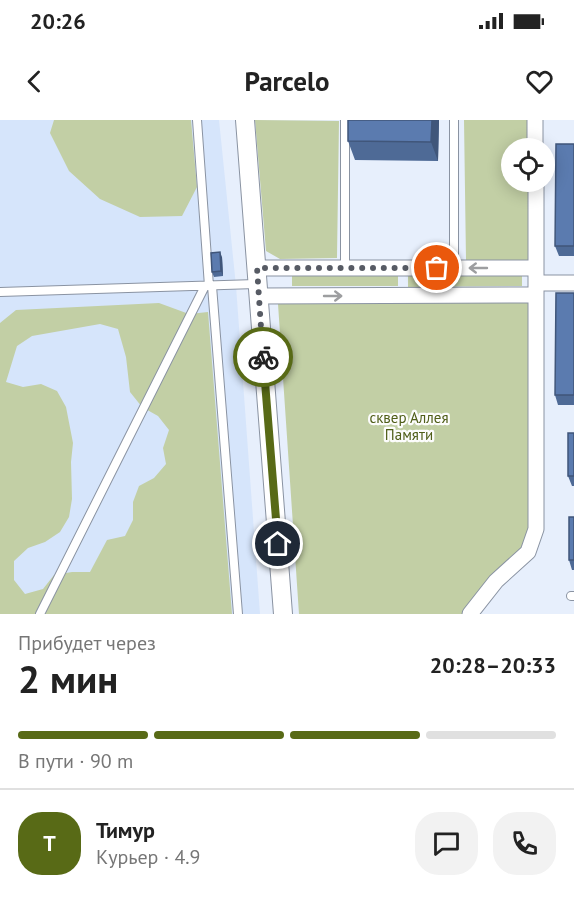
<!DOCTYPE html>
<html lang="ru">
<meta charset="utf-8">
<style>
body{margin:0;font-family:"PT Sans",sans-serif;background:#f2f2f2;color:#222;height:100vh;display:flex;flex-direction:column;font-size:22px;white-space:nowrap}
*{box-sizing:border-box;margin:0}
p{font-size:20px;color:#767676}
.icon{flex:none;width:33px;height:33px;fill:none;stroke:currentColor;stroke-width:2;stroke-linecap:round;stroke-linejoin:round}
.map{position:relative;height:494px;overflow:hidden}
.drawer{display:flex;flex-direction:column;background:#fff;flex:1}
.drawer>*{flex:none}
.buttons{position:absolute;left:501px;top:18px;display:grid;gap:12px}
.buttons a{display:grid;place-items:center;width:54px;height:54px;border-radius:50%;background:#fff;box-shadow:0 3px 15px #0003;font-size:30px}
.pin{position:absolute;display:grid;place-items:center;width:51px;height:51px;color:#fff;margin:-26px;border:3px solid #fff;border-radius:50%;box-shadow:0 2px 6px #0007}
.courier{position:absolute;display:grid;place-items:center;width:60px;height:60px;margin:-30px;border:4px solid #586a16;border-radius:50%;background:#fff;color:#222;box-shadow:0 2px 8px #0007}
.overview em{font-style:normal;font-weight:700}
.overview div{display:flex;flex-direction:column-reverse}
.overview{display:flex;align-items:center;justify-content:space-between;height:102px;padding:0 18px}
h1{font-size:39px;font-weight:700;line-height:45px}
.bar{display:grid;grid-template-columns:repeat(4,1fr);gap:9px 6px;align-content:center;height:72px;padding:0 18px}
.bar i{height:8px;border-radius:4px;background:#e0e0e0}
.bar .on{background:#586a16}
.bar p{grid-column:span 4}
.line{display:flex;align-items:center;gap:15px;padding:0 18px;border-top:2px solid #e0e0e0}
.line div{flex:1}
.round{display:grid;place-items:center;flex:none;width:63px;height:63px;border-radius:24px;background:#f2f2f2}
.status{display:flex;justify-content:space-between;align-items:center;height:42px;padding:0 30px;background:#fff;direction:ltr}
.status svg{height:16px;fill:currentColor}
header{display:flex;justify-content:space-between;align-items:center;height:78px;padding:0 18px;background:#fff;font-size:27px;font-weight:700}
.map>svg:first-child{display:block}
.built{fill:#d6e5fb}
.green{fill:#c2cfa5;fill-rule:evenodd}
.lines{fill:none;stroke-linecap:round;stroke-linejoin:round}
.service-casing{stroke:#8a93a2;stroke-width:10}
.minor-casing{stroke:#8a93a2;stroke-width:17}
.tertiary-casing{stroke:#8a93a2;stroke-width:20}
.service{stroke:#fff;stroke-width:8}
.minor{stroke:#fff;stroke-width:15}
.tertiary{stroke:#fff;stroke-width:18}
.wall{fill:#4e6a96}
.shaded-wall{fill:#40567a}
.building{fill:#5b7baf;stroke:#40567a;stroke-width:1.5}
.oneway{stroke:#9d9ea0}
.done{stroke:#575b64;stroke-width:6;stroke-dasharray:0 10.8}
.route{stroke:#586a16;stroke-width:8}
.labels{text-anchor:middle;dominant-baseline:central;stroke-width:4.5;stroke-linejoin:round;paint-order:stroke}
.park-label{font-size:15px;fill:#4f5e18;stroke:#fcfcfc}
</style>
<div class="status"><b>20:26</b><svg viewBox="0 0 49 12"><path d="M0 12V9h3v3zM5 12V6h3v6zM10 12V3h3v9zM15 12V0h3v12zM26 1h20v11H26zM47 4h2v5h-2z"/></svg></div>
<header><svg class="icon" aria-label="back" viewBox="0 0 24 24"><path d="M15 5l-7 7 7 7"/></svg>Parcelo<svg class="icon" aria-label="heart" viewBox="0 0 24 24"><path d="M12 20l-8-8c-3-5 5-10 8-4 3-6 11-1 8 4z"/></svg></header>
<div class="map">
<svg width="574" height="494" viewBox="0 0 574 494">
<rect width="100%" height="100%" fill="#e7effc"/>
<path class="built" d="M0,0h219l17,166 24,328h-260z"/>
<path class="green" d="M54,0h137l6,67 -15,29 -42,1 -40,-18 -31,-28 -19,-38z
M255,0l84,1 -2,137 -57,1 -14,-8z
M464,0h67v28h-19v34h19l1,80 -66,-2z
M292,155h106v11h-106z
M522,155v11l-114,1v-11z
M532,182v222l-10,26 -32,27 -27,37h-164l-21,-310z
M159,183l30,11 19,-2 24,302h-232v-291l16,-13zM100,204l18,5 8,28 4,35 12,15 16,9 11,14 -6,18 3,16 -12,14 -15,8 -6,16v18l-8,16 -18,4 -17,32h-18l-18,3 -11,14 -18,5 -11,-14v-19l14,-13 17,-6 15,-10 9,-15 3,-18 -1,-37 2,-19 -7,-36 -9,-16 -16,-7 -18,3 -17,-5 11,-36 15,-10z"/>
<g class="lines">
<g class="service-casing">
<path id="service" d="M197,0l12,166
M345,0v148
M454,0v148
M212,166l26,328
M0,172l256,-8
M571,476h3
M40,494l165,-328"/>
</g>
<g class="minor-casing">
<path id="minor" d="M535,0v28
M257,148h279
M536,163h38
M259,176l277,-1
M470,494l26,-33 32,-29 8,-23v-347"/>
</g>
<g class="tertiary-casing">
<path id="tertiary" d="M245,0l38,494"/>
</g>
<use href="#service" class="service"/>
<use href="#minor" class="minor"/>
<use href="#tertiary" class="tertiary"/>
</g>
<path class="wall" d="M432,0h7l-1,41 -83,-1 -7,-19z
M574,24v112h-15l-4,-10z
M222,137l1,19 -9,1 -2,-5z
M574,173v112h-16l-3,-10z
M574,313v53h-2l-4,-10z
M574,397v53h-2l-3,-10z"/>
<path class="shaded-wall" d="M432,0h7l-1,41 -7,-19z
M220,132l2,5 1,19 -2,-5z"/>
<path class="building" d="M348,0h84l-1,22 -83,-1z
M556,24h18v102h-19z
M220,132l1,19 -9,1 -1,-19z
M556,173h18v102h-19z
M568,313h6v43h-6z
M569,397h5v43h-5z"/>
<defs><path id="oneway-shaft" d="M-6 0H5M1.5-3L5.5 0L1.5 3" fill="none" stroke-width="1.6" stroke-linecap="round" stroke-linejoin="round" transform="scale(1.5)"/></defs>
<g class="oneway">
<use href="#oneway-shaft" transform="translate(478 148) rotate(180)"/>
<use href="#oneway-shaft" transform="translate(333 176)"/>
</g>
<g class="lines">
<path class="done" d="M263,237l-6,-89h180"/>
<path class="route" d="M263,237l15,187"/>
</g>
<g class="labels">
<g class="park-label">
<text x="409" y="297">сквер Аллея<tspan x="409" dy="17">Памяти</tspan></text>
</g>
</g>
</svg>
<div class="buttons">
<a><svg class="icon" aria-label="locate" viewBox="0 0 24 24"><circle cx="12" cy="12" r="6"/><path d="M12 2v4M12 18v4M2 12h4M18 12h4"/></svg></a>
</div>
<div class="pin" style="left:437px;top:148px;background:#ea580c"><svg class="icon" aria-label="bag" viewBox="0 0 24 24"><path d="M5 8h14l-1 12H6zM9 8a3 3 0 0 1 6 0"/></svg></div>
<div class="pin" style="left:278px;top:424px;background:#1f2937"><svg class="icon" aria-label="home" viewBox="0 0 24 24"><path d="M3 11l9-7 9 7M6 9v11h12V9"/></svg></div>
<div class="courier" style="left:263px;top:237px"><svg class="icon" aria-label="bike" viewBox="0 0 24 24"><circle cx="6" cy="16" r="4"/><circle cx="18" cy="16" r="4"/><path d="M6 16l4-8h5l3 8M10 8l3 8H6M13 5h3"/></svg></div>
</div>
<section class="drawer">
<div class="overview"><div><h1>2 мин</h1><p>Прибудет через</p></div><em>20:28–20:33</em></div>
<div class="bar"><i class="on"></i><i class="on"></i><i class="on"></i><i></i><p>В пути · 90 m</p></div>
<div class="line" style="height:108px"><b class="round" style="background:#586a16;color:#fff">Т</b><div><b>Тимур</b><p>Курьер · 4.9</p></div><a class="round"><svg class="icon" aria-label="chat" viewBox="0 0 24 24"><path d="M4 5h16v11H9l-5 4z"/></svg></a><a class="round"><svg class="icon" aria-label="phone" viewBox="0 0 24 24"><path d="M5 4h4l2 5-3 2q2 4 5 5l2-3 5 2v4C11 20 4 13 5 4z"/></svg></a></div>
</section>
